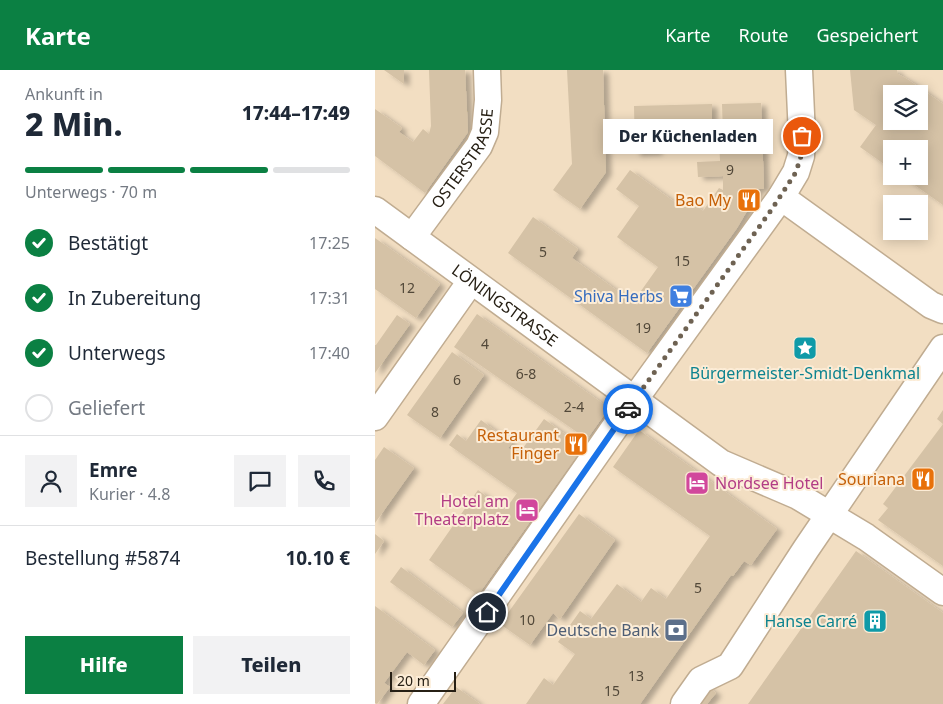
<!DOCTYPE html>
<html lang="de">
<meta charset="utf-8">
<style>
body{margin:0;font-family:"Noto Sans",sans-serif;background:#f2f2f3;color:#1f2937;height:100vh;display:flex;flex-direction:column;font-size:19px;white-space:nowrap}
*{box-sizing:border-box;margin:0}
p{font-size:16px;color:#747a83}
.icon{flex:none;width:28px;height:28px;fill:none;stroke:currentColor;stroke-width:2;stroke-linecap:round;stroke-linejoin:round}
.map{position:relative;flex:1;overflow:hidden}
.sheet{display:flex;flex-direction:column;background:#fff;width:375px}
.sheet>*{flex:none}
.tools{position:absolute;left:508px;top:15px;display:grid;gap:10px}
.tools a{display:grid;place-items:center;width:45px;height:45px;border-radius:0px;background:#fff;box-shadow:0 2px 12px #0003;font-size:25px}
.scale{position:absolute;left:15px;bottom:12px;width:66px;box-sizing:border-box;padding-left:5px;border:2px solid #272015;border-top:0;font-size:14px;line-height:18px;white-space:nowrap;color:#272015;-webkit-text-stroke:4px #fcecd6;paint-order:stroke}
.pin{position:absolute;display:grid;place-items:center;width:42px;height:42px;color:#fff;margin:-21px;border:2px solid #fff;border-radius:50%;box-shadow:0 1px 5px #0007}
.courier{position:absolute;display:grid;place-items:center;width:50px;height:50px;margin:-25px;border:4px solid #1a73e8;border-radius:50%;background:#fff;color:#222;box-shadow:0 1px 6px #0007}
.bubble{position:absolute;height:35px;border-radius:0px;background:#fff;box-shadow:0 2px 12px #0003;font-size:16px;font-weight:800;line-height:35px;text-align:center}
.summary em{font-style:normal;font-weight:800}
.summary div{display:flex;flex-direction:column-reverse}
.summary{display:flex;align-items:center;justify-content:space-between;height:85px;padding:0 25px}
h1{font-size:32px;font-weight:800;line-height:38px}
.bar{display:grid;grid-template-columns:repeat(4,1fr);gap:8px 5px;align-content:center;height:60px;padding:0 25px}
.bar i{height:6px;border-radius:4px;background:#e0e1e3}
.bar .selected{background:#0b8043}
.bar p{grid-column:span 4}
.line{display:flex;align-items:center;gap:12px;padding:0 25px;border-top:1px solid #e0e1e3}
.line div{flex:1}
.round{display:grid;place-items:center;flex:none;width:52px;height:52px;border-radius:0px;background:#f2f2f3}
ol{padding:0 25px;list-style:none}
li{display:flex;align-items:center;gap:15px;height:55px}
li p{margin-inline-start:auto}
li .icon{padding:5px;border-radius:50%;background:#0b8043;color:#fff;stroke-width:4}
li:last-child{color:#747a83}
li i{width:28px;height:28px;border:2px solid #e0e1e3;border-radius:50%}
.action{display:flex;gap:10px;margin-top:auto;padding:10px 25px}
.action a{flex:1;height:58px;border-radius:0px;background:#0b8043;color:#fff;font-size:20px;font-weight:800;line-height:58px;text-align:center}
.action a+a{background:#f2f2f3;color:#1f2937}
header{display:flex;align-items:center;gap:30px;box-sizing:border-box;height:70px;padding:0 25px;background:#0b8043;color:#fff}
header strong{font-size:24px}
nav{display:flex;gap:28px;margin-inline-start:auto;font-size:18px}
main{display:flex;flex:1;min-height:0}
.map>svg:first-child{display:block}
.building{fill:#d5c2a6;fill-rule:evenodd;filter:url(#shadow)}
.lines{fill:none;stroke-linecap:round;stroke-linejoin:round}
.minor-casing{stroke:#c0ac91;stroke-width:29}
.minor{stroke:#fff;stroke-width:26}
.done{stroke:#6e6252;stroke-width:5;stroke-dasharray:0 9}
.route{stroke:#1a73e8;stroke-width:6}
.labels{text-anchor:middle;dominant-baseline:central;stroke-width:4;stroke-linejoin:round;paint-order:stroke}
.number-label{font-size:14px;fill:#524839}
.street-label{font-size:16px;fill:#272015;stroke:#fcecd6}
.food-label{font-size:16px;fill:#c56008;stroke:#fcecd6;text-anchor:end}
.shop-label{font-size:16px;fill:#366cbe;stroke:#fcecd6;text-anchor:end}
.culture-label{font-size:16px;fill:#0d838f;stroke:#fcecd6}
.hotel-label{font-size:16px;fill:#b23c85;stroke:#fcecd6;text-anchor:start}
.service-label{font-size:16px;fill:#4e5e75;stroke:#fcecd6;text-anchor:end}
</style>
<header>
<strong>Karte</strong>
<nav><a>Karte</a><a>Route</a><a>Gespeichert</a></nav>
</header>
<main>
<section class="sheet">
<div class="summary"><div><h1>2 Min.</h1><p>Ankunft in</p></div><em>17:44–17:49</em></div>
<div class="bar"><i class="selected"></i><i class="selected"></i><i class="selected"></i><i></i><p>Unterwegs · 70 m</p></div>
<ol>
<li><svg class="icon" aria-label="check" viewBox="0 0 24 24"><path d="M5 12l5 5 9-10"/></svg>Bestätigt<p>17:25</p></li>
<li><svg class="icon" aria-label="check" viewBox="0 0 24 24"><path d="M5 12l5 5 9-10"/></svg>In Zubereitung<p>17:31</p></li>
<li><svg class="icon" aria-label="check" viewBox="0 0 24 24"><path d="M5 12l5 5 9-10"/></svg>Unterwegs<p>17:40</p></li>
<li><i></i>Geliefert</li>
</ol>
<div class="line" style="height:90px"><a class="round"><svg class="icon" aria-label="person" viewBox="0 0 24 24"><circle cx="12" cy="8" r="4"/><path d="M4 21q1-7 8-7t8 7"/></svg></a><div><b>Emre</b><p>Kurier · 4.8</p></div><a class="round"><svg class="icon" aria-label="chat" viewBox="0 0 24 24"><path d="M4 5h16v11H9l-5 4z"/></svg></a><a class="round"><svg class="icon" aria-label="phone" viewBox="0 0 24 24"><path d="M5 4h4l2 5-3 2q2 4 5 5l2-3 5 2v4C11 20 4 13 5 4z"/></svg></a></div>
<div class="line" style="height:65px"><div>Bestellung #5874</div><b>10.10 €</b></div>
<div class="action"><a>Hilfe</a><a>Teilen</a></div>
</section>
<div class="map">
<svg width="568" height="634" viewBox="0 0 568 634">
<defs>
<filter id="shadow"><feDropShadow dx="5.5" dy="3" stdDeviation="2.5" flood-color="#0004"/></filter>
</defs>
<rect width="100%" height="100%" fill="#f2dec2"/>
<path class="building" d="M9,0h20v14z
M54,0h36l3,62 -43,61 -50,-37v-47l27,19 -3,4 14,10 10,-13 6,5 2,-8z
M192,0h36l3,102 -26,37 -27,-19 19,-26z
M475,0h47l1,4 9,5 36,25v101l-41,-29h17v-27h-28v20l-31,-22 16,-22 -22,-15zM516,24h28v27h-28z
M386,33l3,86h-7v5l-3,5 -17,29 -90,125 -139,-100 25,-36 45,32 -6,9 65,47 3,-4 -4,-3 22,-31 -41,-30 22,-31 -23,-17 14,-19 53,38 5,-8 15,11 16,-23 4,2v-14l-25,1 -1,-15 23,-1 -1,-24h4l-1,-33z
M337,34v22l-56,2 1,24 -22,1 -1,-47z
M0,168l65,46 -24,34 -41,-29z
M102,244l132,94 -22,31 -133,-92z
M22,245l13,9 -35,49v-28h1z
M77,282l32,23 -44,63 -33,-23z
M568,340v156l-65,-46 10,-12 -5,-4 60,-80 -6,-5z
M169,349l39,28 -105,148 -49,-35 49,-70 27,20 12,-17 -68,-48 8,-11 9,7 15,-21 31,23 -4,5 10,7z
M264,360l138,99 -26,36 -7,-4 -11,15 -2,-1 -91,129h-114l18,-26 9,7 22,-31 -17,-12 22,-31 11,8 26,-35 24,18 10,-14 15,11 44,-63 -97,-69z
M9,377l30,21 -39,55v-63z
M204,444l36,26 -55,79 -7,-6 -23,32 -30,-21z
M0,464l9,7 -9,13z
M481,481l87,62v91h-195z
M26,497l62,46 -11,14 -62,-45z
M0,536l60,44 -11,15 -17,-13 -23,31 6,4 -13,17 -2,-1z
M329,614l12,9 -9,11h-17z
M81,617l24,17h-37z"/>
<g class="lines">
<g class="minor-casing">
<g id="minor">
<path d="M406,127l150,108 12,5"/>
<path id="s1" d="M0,140l346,253 77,33 68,41 77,55"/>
<path id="s2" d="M37,167l67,-91 6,-14 3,-32 -1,-30"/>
<path d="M0,347l96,-136"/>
<path d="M46,634l213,-304 147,-203 15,-25 5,-16 1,-20 -3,-66"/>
<path d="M309,634l17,-24 29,-14 76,-117 137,-201"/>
</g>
</g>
<use href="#minor" class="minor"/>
</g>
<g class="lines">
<path class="done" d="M253,339l144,-200 24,-37 5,-16 1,-20"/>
<path class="route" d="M112,542l141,-203"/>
</g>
<defs>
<g id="restaurant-square" transform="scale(1.25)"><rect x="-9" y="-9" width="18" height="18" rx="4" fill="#e8710a" stroke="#fcecd6"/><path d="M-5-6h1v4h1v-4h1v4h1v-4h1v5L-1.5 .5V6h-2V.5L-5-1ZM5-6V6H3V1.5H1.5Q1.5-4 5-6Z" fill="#fff"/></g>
<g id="supermarket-square" transform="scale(1.25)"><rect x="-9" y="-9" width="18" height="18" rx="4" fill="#3f7fe0" stroke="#fcecd6"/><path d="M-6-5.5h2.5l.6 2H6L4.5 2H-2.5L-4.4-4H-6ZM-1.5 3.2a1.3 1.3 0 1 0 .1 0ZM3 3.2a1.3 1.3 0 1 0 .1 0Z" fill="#fff"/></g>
<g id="sight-square" transform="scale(1.25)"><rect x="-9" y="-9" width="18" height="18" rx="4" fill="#0f9aa8" stroke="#fcecd6"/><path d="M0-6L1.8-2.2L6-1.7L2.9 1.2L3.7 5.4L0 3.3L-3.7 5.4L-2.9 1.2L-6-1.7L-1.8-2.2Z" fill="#fff"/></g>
<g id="hotel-square" transform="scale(1.25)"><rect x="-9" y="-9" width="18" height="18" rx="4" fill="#d1479c" stroke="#fcecd6"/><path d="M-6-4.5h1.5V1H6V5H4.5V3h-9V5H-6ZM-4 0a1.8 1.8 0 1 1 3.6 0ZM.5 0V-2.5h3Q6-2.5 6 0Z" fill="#fff"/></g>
<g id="building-square" transform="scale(1.25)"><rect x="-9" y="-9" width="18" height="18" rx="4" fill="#0f9aa8" stroke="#fcecd6"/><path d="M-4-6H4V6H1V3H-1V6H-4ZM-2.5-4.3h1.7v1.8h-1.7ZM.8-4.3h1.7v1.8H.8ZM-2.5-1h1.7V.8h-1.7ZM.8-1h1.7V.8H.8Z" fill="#fff"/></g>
<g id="bank-square" transform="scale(1.25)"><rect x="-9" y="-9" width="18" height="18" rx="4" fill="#5c6f8a" stroke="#fcecd6"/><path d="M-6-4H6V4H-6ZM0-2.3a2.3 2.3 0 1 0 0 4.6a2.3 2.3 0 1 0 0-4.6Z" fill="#fff"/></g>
</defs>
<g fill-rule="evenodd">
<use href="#restaurant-square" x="374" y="130"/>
<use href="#supermarket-square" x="306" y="226"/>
<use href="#sight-square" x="430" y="278"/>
<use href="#restaurant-square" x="201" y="374"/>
<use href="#restaurant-square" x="548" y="409"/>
<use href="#hotel-square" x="322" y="413"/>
<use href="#hotel-square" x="152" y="440"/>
<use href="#building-square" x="500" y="551"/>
<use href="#bank-square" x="301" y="560"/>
</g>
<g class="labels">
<g class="number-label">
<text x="355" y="99">9</text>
<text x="168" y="181">5</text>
<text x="307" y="190">15</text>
<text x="32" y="217">12</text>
<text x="268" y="257">19</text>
<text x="110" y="273">4</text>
<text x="151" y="303">6-8</text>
<text x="82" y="309">6</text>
<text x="199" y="336">2-4</text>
<text x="60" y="341">8</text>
<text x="323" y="517">5</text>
<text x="152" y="549">10</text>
<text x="261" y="605">13</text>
<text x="237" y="620">15</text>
</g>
<g class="street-label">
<text stroke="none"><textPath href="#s2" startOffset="95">OSTERSTRASSE</textPath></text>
<text stroke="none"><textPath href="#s1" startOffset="161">LÖNINGSTRASSE</textPath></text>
</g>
<g class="food-label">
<text x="356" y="130">Bao My</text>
<text x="184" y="365">Restaurant<tspan x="184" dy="18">Finger</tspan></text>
<text x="530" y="409">Souriana</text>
</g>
<g class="shop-label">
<text x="288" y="226">Shiva Herbs</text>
</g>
<g class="culture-label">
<text x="430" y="303">Bürgermeister-Smidt-Denkmal</text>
<text x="482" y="551" text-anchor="end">Hanse Carré</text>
</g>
<g class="hotel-label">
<text x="340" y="413">Nordsee Hotel</text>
<text x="134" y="431" text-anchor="end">Hotel am<tspan x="134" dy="18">Theaterplatz</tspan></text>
</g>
<g class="service-label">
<text x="284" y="560">Deutsche Bank</text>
</g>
</g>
</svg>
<div class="tools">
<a><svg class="icon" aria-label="layers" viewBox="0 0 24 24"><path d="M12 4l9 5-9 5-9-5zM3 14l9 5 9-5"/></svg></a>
<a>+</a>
<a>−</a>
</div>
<div class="scale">20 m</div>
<div class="pin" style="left:427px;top:66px;background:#ea580c"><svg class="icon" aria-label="bag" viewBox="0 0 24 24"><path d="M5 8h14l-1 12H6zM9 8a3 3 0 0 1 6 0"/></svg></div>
<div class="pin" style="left:112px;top:542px;background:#1f2937"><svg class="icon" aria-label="home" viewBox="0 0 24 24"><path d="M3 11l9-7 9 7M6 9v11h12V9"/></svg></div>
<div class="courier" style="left:253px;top:339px"><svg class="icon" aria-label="car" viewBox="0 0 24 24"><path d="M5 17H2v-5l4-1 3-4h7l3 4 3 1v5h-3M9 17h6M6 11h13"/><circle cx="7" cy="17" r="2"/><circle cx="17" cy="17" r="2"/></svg></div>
<div class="bubble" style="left:228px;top:49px;width:170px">Der Küchenladen</div>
</div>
</main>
